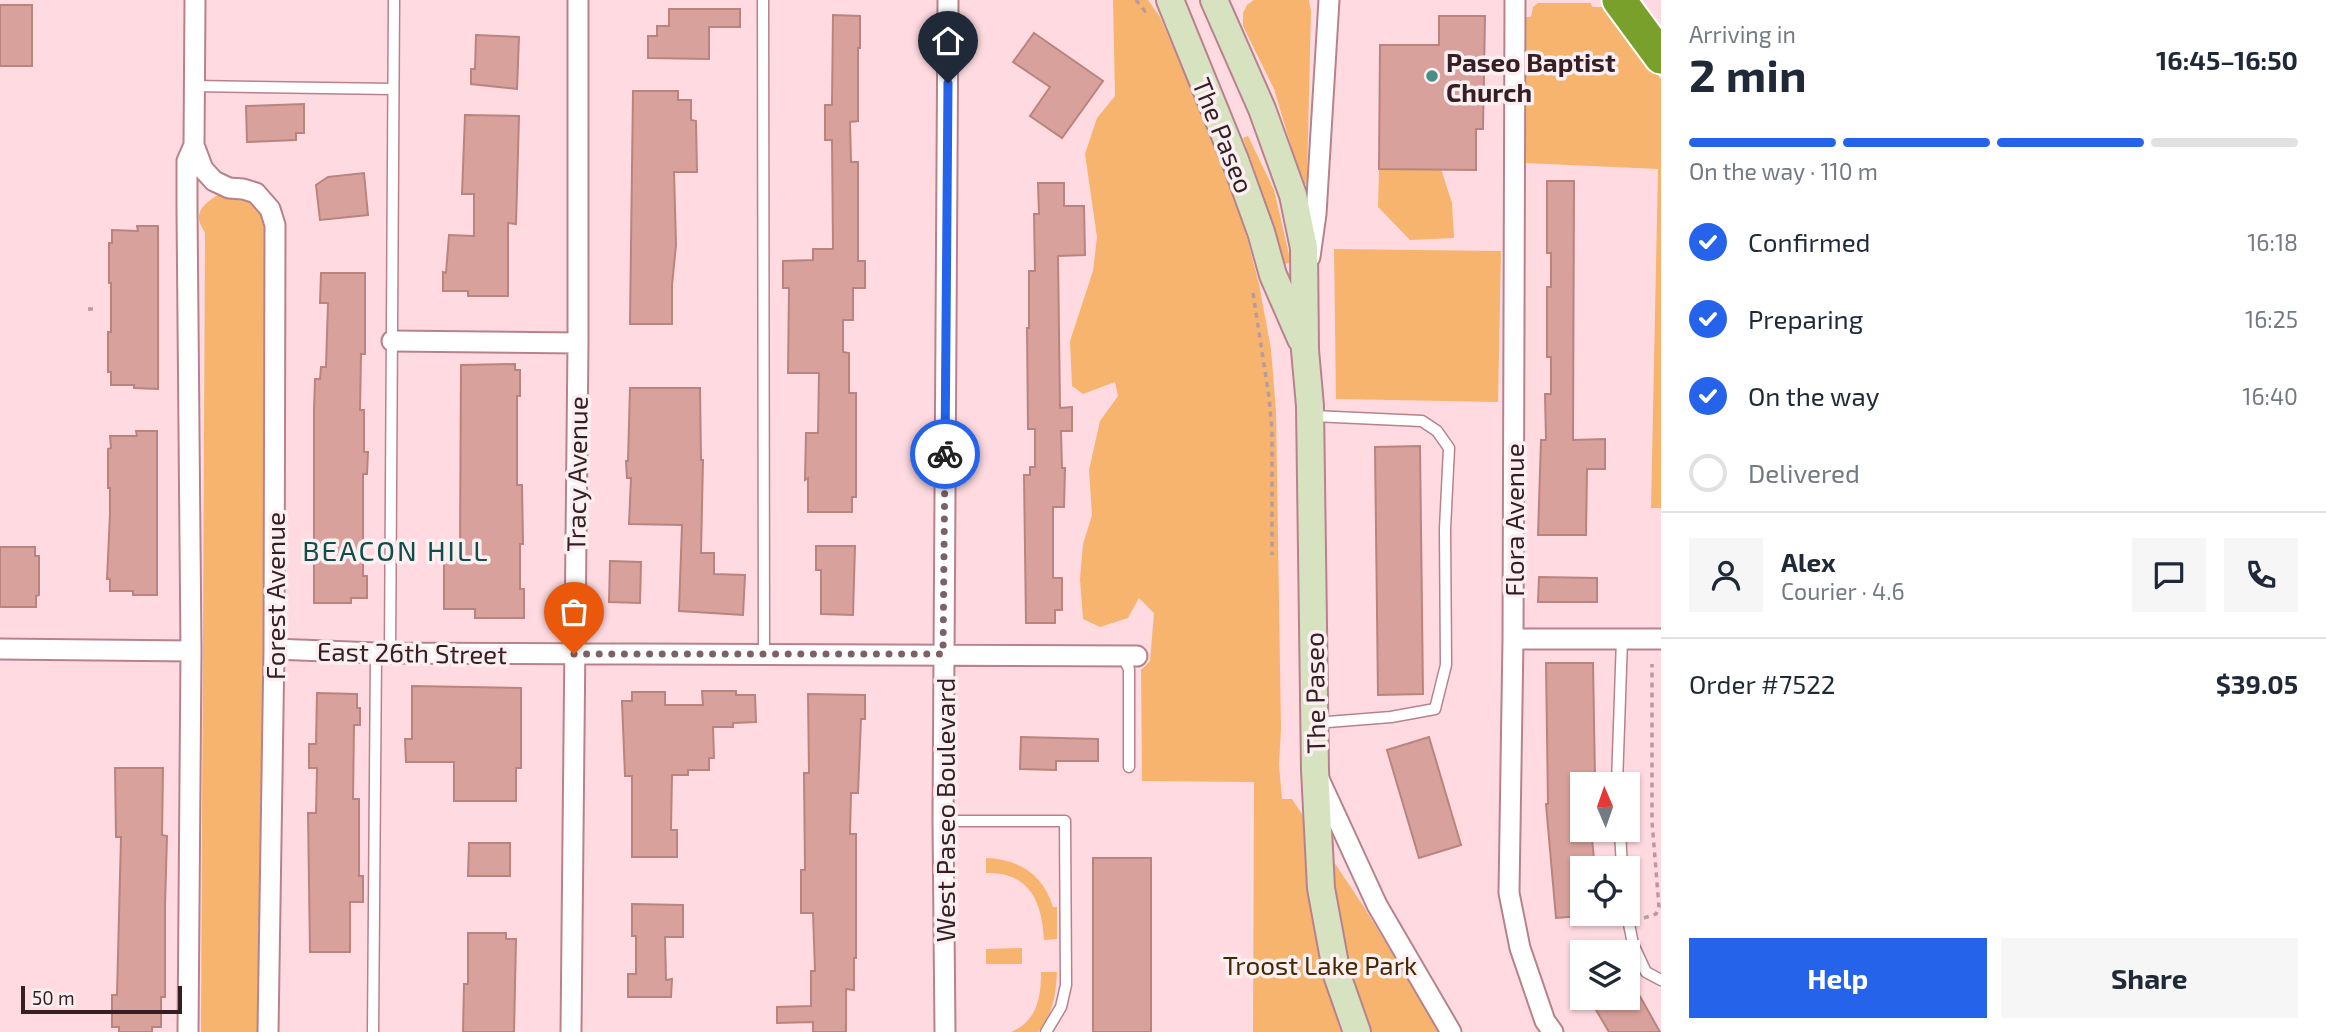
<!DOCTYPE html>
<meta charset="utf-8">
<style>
body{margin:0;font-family:"Exo 2",sans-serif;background:#f6f6f7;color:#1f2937;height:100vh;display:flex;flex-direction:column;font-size:26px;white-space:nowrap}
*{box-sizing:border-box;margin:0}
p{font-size:23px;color:#747a83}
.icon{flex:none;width:38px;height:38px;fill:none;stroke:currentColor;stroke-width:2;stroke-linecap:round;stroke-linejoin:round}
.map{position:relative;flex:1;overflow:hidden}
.details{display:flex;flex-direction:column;background:#fff;width:665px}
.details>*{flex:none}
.needle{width:46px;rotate:358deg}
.fabs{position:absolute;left:1570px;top:772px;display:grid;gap:14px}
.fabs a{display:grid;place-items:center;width:70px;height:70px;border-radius:0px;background:#fff;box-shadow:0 2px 5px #0004;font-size:35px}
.scale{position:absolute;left:21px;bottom:18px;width:161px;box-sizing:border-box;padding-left:7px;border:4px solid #351f24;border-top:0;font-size:19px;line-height:24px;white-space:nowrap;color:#351f24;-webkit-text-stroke:5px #fceff1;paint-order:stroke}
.pin{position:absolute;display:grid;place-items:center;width:60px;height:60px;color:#fff;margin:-72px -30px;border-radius:50% 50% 50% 0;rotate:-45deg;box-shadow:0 0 7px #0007}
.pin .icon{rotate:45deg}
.courier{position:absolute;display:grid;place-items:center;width:70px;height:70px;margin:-35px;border:5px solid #2563eb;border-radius:50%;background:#fff;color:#222;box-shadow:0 2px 9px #0007}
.summary em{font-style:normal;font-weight:700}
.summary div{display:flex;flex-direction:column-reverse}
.summary{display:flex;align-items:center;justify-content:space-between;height:119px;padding:0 28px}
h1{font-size:46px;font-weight:700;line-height:52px}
.bar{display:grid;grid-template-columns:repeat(4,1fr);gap:10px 7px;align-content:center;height:84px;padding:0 28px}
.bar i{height:9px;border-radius:5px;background:#e0e1e3}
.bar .selected{background:#2563eb}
.bar p{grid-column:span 4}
.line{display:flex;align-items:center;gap:18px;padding:0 28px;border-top:2px solid #e0e1e3}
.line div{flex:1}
.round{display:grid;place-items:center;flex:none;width:74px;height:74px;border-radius:0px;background:#f6f6f7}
ol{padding:0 28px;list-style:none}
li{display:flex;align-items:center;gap:21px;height:77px}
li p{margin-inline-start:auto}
li .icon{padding:7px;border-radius:50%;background:#2563eb;color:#fff;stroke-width:4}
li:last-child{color:#747a83}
li i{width:38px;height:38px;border:4px solid #e0e1e3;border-radius:50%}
.action{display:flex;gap:14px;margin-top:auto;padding:14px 28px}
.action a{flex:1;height:80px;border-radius:0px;background:#2563eb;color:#fff;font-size:28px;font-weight:700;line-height:80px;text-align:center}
.action a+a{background:#f6f6f7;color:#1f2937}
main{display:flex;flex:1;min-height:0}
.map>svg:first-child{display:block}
.green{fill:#f6b46f}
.building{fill:#d9a19b;stroke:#ba847e;stroke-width:2}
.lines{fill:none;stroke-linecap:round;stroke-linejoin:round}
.lane-casing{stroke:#b8828d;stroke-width:13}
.street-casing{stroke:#b8828d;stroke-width:23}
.secondary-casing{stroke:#b8828d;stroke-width:30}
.highway-casing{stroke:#fff;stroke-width:37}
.path{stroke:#b99aa0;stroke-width:3.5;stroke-dasharray:5 5;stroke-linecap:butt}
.lane{stroke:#fff;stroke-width:10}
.street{stroke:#fff;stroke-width:19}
.secondary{stroke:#d7e2c0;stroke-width:26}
.highway{stroke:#7aa02c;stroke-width:33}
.done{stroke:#7c6166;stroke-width:7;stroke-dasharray:0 12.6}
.route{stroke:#2563eb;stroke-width:9}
.poi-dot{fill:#488e86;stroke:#fceff1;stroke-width:2.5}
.labels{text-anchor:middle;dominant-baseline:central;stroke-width:7;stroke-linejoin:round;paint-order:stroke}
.poi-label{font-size:26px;font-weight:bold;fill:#351f24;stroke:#fceff1;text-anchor:start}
.street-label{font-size:26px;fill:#351f24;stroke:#fceff1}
.park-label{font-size:26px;fill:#452804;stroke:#fceff1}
.neighbourhood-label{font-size:28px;letter-spacing:2px;fill:#124e49;stroke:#fceff1}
</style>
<main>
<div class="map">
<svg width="1661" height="1032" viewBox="0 0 1661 1032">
<rect width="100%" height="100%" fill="#ffdbe1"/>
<path class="green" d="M1113,0h35l12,17 59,136 23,66 17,65 12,65 5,62 5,318 -2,36 3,34h10l72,108 76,125h-187l1,-250 -112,-1 -1,-111 9,-9 4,-48 -15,-15 -11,20 -28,9 -17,-8 -3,-40 3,-35 9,-29 -3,-45 11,-49 18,-25 -3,-14 -32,12 -11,-8 -2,-45 23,-70 4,-34 -12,-83 12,-36 18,-22z
M1254,0h55l2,11 -4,166 -1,7 -3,2 -29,-97 -31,-63v-13l4,-8z
M1538,3h53l1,4h14l55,72v429h-10l7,-339 -135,-6 -1,-139 3,-7h6l2,-10z
M1248,136l26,54 17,73 -8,1 -13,-50 -27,-76z
M1379,169h62l11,34 2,35 -44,2 -32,-33z
M218,195c35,-1 44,13 51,45l-11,792h-57l4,-799c-1,-3 -4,-6 -5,-10 -5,-13 8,-22 18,-28z
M1334,249l167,2 -3,151 -162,-3z
M986,858c33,1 57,16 67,49h4v32l-13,1c-2,-39 -15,-68 -58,-67z
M1022,948v16h-36v-15z
M1041,972h16c-1,23 -4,42 -19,60h-27c26,-11 30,-34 30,-60z"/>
<path class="building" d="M0,5h32v61h-32z
M669,9h71v18h-31v32l-61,-1v-22h9v-10h12z
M833,15l27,1v32h-2v73l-8,1 1,40h7v99h7v27h-12v32h-10v32l6,1v40h7v104h-4v15h-44v-34l-3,2 1,-47h12l1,-60h-31l1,-85h-6v-27l30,-1v-11h20l-1,-109h-7v-35h7z
M1439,16h46l-2,113h-7v41l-97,-1 1,-124h59z
M1034,33l69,48 -41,57 -32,-22 20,-29 -37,-25z
M476,35l43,2 -2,52 -46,-5v-15h4z
M633,91h45v9h13v20l5,1 1,51h-23l2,73 -4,40v39h-42z
M304,104v29h-8v7l-49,2 -1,-36z
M465,115l54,1 -3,108 -8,-1v73h-40v-5h-25v-19l3,1 3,-38 25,1v-42h-12z
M364,173l4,42 -48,5 -4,-35 12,-8z
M1547,181h27l-1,259 32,-1v30h-18l-1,66h-48l3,-95h5l-1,-46h6v-37h-4v-70h4v-34h-4z
M1038,183h26v23h20l1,49 -27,1 2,152 12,-1v24h-11l1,37h3l-1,39h-11v71h9v32h-7v13h-29l-2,-148h6v-8h5v-38h-7l-1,-101h2v-57h6l-1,-57h5z
M137,226h21v163l-24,-1v-3h-23v-13h-3v-40h3v-49h-2v-40h3v-13l26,1z
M321,273h44v81h-4l-1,56h4v42h4l-1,22h-4v102h4v22h-16v5h-37v-193l1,-31h5l1,-12h5l2,-64h-8z
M515,364v6h5v26h-3v89h5l1,59h-3v45h4v29h-49v-9h-31v-55h16l1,-189z
M630,388h70l1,72h2l-2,93h13v21l31,1 -2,40 -64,-4 3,-86 -53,-1 2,-46h-4l-1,-17h2z
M136,431h21v164h-24v-4h-23v-12h-3l3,-65v-26h-2v-39l3,-1 -1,-12h27z
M1420,446l3,248 -45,1 -3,-248z
M816,546h39l-2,69 -32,-1v-44h-5z
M0,547h35v9h4v39l-3,1v11h-36z
M610,561l31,1 -1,41 -31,-1z
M1539,577l58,1v24h-59z
M1546,663h47l2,116h-13v51h9l4,38h-13v48l-26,2 -10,-114h2z
M412,686l109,2v80h-5v33h-62v-39h-48l-1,-23h7z
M702,691h34v4h19l1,27 -23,1v4h-20l1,31h-5v12h-21v5h-16l-1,55h6v27h-45v-81h-7l-3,-75h10v-9h33v13h38z
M317,693l40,1v14h3v17h-6l-1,74h6v77h4v26h-13v50h-40l-2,-139h8l1,-45h-8v-24h7z
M808,694l57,1v24h-4l-3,74h-7l-1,41h6v124h-2v32l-8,-1v43h-33v-10l-36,1v-16l34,-1v-35h4l-2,-58h-12v-43h4l-1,-97h5z
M1021,737l77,2v22h-42v9l-36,-1z
M1429,737l32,108 -42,13 -32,-108z
M115,768h48l-1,67 5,1 -2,70v91h-4v30h-9v5h-33v-5h-7v-32h5l3,-119 1,-39h-5z
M469,843h41v33h-42z
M1093,858h58v174h-58z
M632,904l51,1v32h-18l1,43 6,-1 -1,18h-43v-23h8v-38h-4z
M468,933h38v6h10l-2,93h-51l1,-48h4z
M1628,975l32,57h-51l-20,-34h39z"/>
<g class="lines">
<g class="lane-casing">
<path id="lane" d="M763,0l1,655
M194,86l199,3
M1313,416l109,5 15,10 12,17 -4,81 1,136 -11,44 -44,8 -76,6
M390,653l4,-653
M1122,655l7,14v98
M1617,784l5,-145
M943,821h122l1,164 -5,22 -15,25
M1620,830l2,38
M1627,914l6,30 13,28 15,8
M373,1032l3,-379"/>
</g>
<g class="street-casing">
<path id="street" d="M195,0l-1,145 9,24 11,12 15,7 14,1 13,4 14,16 5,16 -1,424 -6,383
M1515,0l-2,639 -4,254 11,55 25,73 8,11
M1310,257l6,-43 13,-214
M392,341l186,2
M1513,639h148
M0,649l191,2
M274,649l102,4 761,3
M1319,779l58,126 74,127
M188,1032l3,-381 -4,-441v-49l7,-16
M571,1032l7,-689v-343
M945,1032l-2,-211 5,-821"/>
</g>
<g class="secondary-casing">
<path id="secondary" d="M1170,0l65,160 26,72 12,43 28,64
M1214,0l48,109 31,86 11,53 1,102 5,56 5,364 6,118 16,87 20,57"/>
</g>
<g class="highway-casing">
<path id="highway" d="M1619,0l42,57"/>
</g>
<path class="path" d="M1136,0l9,11 4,-3
M1253,293l16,104 3,34v124
M88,309h9
M1644,918l12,-4 3,-7 -7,-85v-158"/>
<use href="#lane" class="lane"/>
<use href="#street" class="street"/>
<use href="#secondary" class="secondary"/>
<use href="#highway" class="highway"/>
</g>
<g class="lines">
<path class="done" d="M574,654h369l2,-200"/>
<path class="route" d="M945,454l3,-371"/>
</g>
<circle class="poi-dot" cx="1432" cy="76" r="7"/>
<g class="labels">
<g class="poi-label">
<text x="1446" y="61">Paseo Baptist<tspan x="1446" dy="30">Church</tspan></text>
</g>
<g class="street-label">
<text transform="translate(1224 135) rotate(68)">The Paseo</text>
<text transform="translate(576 474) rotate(-89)">Tracy Avenue</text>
<text transform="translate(1513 520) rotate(-90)">Flora Avenue</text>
<text transform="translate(274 596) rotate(-90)">Forest Avenue</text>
<text transform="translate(412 652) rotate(1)">East 26th Street</text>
<text transform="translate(1314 693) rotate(-91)">The Paseo</text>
<text transform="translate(944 810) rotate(-90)">West Paseo Boulevard</text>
</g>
<g class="park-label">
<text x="1320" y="964">Troost Lake Park</text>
</g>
<g class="neighbourhood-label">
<text x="396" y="550">BEACON HILL</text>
</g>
</g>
</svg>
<div class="fabs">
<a><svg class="needle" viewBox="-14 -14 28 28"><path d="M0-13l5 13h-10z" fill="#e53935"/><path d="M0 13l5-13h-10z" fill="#747a83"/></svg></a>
<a><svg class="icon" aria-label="locate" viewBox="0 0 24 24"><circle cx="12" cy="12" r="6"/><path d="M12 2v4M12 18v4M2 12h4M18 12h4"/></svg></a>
<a><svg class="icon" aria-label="layers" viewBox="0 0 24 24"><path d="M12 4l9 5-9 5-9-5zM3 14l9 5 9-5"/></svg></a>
</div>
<div class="scale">50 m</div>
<div class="pin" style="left:574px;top:654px;background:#ea580c"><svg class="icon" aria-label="bag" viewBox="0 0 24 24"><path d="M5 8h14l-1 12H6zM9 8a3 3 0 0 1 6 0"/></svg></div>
<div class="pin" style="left:948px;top:83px;background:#1f2937"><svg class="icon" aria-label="home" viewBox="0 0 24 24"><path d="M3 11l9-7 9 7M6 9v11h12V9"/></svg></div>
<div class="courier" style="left:945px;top:454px"><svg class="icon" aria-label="bike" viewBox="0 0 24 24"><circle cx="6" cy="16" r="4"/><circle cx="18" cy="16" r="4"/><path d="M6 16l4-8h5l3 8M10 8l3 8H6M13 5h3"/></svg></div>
</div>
<section class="details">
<div class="summary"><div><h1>2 min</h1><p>Arriving in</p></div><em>16:45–16:50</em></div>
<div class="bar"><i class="selected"></i><i class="selected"></i><i class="selected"></i><i></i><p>On the way · 110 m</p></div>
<ol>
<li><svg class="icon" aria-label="check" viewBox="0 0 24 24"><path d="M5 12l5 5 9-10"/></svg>Confirmed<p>16:18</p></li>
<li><svg class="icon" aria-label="check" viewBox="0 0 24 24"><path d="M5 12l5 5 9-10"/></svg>Preparing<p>16:25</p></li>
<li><svg class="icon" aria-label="check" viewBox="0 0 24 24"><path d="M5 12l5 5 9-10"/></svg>On the way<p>16:40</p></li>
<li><i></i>Delivered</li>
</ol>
<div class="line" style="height:126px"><a class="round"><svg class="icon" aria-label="person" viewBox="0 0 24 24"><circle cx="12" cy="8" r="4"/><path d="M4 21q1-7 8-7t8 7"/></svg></a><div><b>Alex</b><p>Courier · 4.6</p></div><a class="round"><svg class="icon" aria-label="chat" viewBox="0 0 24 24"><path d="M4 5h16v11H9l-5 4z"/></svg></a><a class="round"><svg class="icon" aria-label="phone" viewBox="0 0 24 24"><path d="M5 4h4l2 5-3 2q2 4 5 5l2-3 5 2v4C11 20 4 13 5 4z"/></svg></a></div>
<div class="line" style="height:91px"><div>Order #7522</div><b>$39.05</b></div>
<div class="action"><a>Help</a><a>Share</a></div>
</section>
</main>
